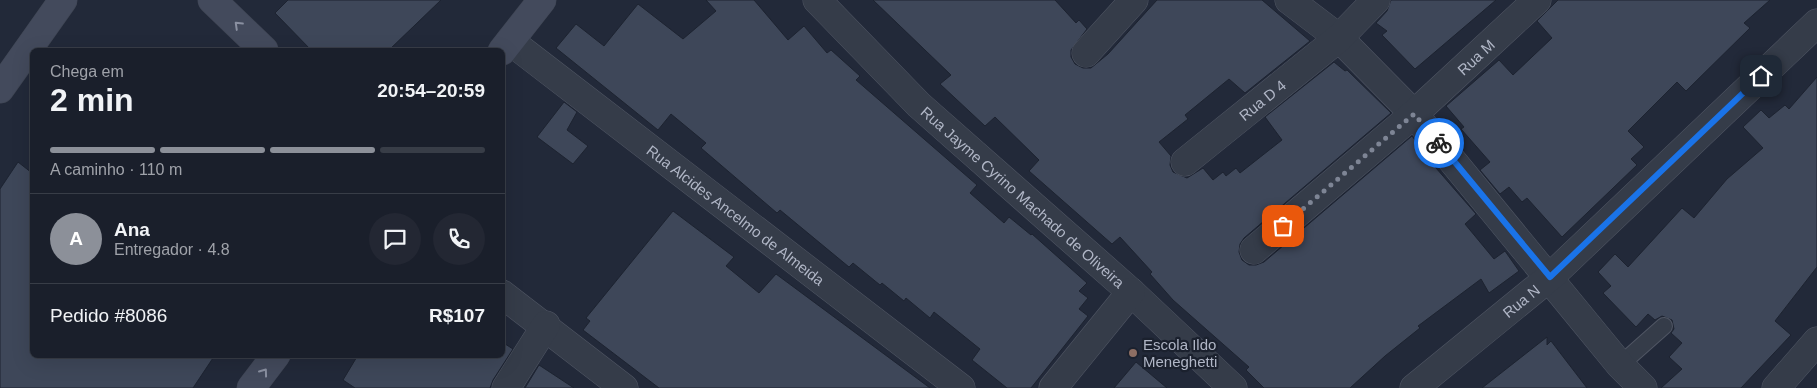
<!DOCTYPE html>
<html lang="pt">
<meta charset="utf-8">
<style>
body{margin:0;font-family:Arial,sans-serif;background:#232733;color:#f1f3f6;height:100vh;display:flex;flex-direction:column;font-size:19px;white-space:nowrap}
*{box-sizing:border-box;margin:0}
p{font-size:16px;color:#9fa2a9}
.icon{flex:none;width:28px;height:28px;fill:none;stroke:currentColor;stroke-width:2;stroke-linecap:round;stroke-linejoin:round}
.map{position:relative;flex:1;overflow:hidden}
.drawer{position:absolute;left:30px;top:48px;width:475px;height:310px;display:flex;flex-direction:column;background:#1a1f2b;border-radius:8px;box-shadow:0 5px 20px #0002,0 0 0 1px #383d47}
.drawer>*{flex:none}
.pin{position:absolute;display:grid;place-items:center;width:42px;height:42px;color:#fff;margin:-21px;border-radius:10px;box-shadow:0 2px 8px #0006}
.courier{position:absolute;display:grid;place-items:center;width:50px;height:50px;margin:-25px;border:4px solid #1a73e8;border-radius:50%;background:#fff;color:#222;box-shadow:0 1px 6px #0007}
.summary em{font-style:normal;font-weight:700}
.summary div{display:flex;flex-direction:column-reverse}
.summary{display:flex;align-items:center;justify-content:space-between;height:85px;padding:0 20px}
h1{font-size:32px;font-weight:700;line-height:38px}
.bar{display:grid;grid-template-columns:repeat(4,1fr);gap:8px 5px;align-content:center;height:60px;padding:0 20px}
.bar i{height:6px;border-radius:4px;background:#383d47}
.bar .selected{background:#8c9099}
.bar p{grid-column:span 4}
.line{display:flex;align-items:center;gap:12px;padding:0 20px;border-top:1px solid #383d47}
.line div{flex:1}
.round{display:grid;place-items:center;flex:none;width:52px;height:52px;border-radius:26px;background:#232733}
.map>svg:first-child{display:block}
.building{fill:#3e4759;stroke:#1d2330}
.lines{fill:none;stroke-linecap:round;stroke-linejoin:round}
.service-casing{stroke:#505664;stroke-width:18}
.minor-casing{stroke:#505664;stroke-width:29}
.secondary-casing{stroke:#3f4553;stroke-width:29}
.service{stroke:#353c49;stroke-width:16}
.minor{stroke:#353c49;stroke-width:28}
.secondary{stroke:#434a5c;stroke-width:28}
.oneway{stroke:#8a90a1}
.done{stroke:#7e8595;stroke-width:5;stroke-dasharray:0 9}
.route{stroke:#1a73e8;stroke-width:6}
.education-dot{fill:#8d6e63;stroke:#1b212e;stroke-width:2}
.labels{text-anchor:middle;dominant-baseline:central;stroke-width:4.5;stroke-linejoin:round;paint-order:stroke}
.street-label{font-size:15px;fill:#b0b6c6;stroke:#1b212e}
.poi-label{font-size:15px;fill:#b0b6c6;stroke:#1b212e;text-anchor:start}
</style>
<div class="map">
<svg width="1817" height="388" viewBox="0 0 1817 388">
<rect width="100%" height="100%" fill="#222939"/>
<path class="building" d="M288,0h153l-52,50h-78l-36,-37z
M706,0h48l34,40 16,-14 23,27 4,-3 29,26 -4,4 121,105 -7,8 34,30 5,-6 22,18 1,-1 55,49 -8,8 9,7 -9,11 9,7 -57,72h-24l-35,-28 8,-11 -46,-37 -4,6 -24,-20 -2,3 -22,-18 -2,2 -27,-22 -4,4 -69,-57 -3,3 -76,-65 5,-5 -35,-29 -13,16 -102,-82 20,-24 28,22 34,-42 45,35 33,-28z
M873,0h182l21,23 3,-3 8,9 -16,21v7l4,7 8,4h8l17,-14 49,-54h105l48,41 -65,52 -16,-14 -44,36 3,4 -29,23 12,14 -1,9 3,7 14,6 16,-10 10,12 10,-8 3,4 10,-8 4,5 42,-33 -17,-23 69,-55 11,9 2,-1 44,43 -147,125 -4,6 -1,8 3,8 7,5h7l8,-3 148,-126 6,8 -2,1 60,69 -11,10 29,35 11,-8 14,20 -30,22 -8,-14 -63,47 2,2 -35,28 -35,32h-86l-18,-18 3,-3 -76,-67 -23,-26 2,-2 -32,-35 -8,7 -83,-73 10,-11 -44,-43 -10,9 -45,-42 11,-9z
M1391,0h105l-81,69 -33,-34 5,-4 -11,-8 11,-12z
M1558,0h212l-26,23 6,5 -64,63 -9,-9 -49,49 16,16 -13,12 6,6 -75,72 -35,-39 -5,4 -13,-15 -9,7 -20,-24 10,-8 -29,-33 3,-2 -18,-21 53,-46 14,15 39,-37 -15,-17z
M1817,77v190l-42,54 16,14 -50,53h-80l21,-19 -13,-12 13,-14 -11,-10 3,-4 -2,-9 -10,-4 -7,4 -7,-6 -12,13 -33,-34 8,-7 -13,-14 17,-18 13,13 54,-59 12,10 33,-39 36,-31 -20,-21 18,-17 8,8 16,-13 4,4z
M564,102l13,10 -10,18 21,16 -15,18 -36,-27z
M18,162l14,11v182h183l-22,33h-193v-199z
M673,211l61,46 -8,9 33,27 17,-19 154,114h-271l-76,-58 7,-9 -4,-3z
M1547,337v8l4,-4 36,47h-105z
M502,342l11,7 -20,31 -3,8h-135l-12,-8 15,-25h144z
M1136,362l31,26h-53z
M539,365l35,23h-49z"/>
<g class="lines">
<g class="service-casing">
<path id="service" d="M1620,365l44,-39"/>
</g>
<g class="minor-casing">
<g id="minor">
<path id="s1" d="M817,0l102,105 212,187 102,96"/>
<path d="M1289,0l50,38 75,76 206,251 23,23"/>
<path id="s2" d="M510,41l451,347"/>
<path d="M1086,53l48,-53"/>
<path id="s3" d="M1185,162l154,-124 37,-38"/>
<path id="s4" d="M1254,250l160,-136 123,-114"/>
<path d="M502,294l122,94"/>
<path d="M506,388l40,-63"/>
<path d="M1053,388l78,-96"/>
<path id="s5" d="M1414,388l136,-111 267,-254"/>
<path d="M1776,388l41,-47"/>
</g>
</g>
<g class="secondary-casing">
<path id="secondary" d="M212,0l52,50
M502,51l40,-51
M0,89l63,-89
M251,388l25,-33"/>
</g>
<use href="#service" class="service"/>
<use href="#minor" class="minor"/>
<use href="#secondary" class="secondary"/>
</g>
<defs><path id="oneway-chevron" d="M-2-3.5L2.5 0L-2 3.5" fill="none" stroke-width="1.6" stroke-linecap="round" stroke-linejoin="round" transform="scale(1.25)"/></defs>
<g class="oneway">
<use href="#oneway-chevron" transform="translate(238 25) rotate(-136)"/>
<use href="#oneway-chevron" transform="translate(264 372) rotate(-54)"/>
</g>
<g class="lines">
<path class="done" d="M1283,226l131,-112 25,29"/>
<path class="route" d="M1439,143l111,134 211,-201"/>
</g>
<circle class="education-dot" cx="1133" cy="353" r="5"/>
<g class="labels">
<g class="street-label">
<text stroke="none"><textPath href="#s4" startOffset="294">Rua M</textPath></text>
<text stroke="none"><textPath href="#s3" startOffset="99">Rua D 4</textPath></text>
<text stroke="none"><textPath href="#s1" startOffset="285">Rua Jayme Cyrino Machado de Oliveira</textPath></text>
<text stroke="none"><textPath href="#s2" startOffset="285">Rua Alcides Ancelmo de Almeida</textPath></text>
<text stroke="none"><textPath href="#s5" startOffset="138">Rua N</textPath></text>
</g>
<g class="poi-label">
<text x="1143" y="344">Escola Ildo<tspan x="1143" dy="17">Meneghetti</tspan></text>
</g>
</g>
</svg>
<div class="pin" style="left:1283px;top:226px;background:#ea580c"><svg class="icon" aria-label="bag" viewBox="0 0 24 24"><path d="M5 8h14l-1 12H6zM9 8a3 3 0 0 1 6 0"/></svg></div>
<div class="pin" style="left:1761px;top:76px;background:#1f2937"><svg class="icon" aria-label="home" viewBox="0 0 24 24"><path d="M3 11l9-7 9 7M6 9v11h12V9"/></svg></div>
<div class="courier" style="left:1439px;top:143px"><svg class="icon" aria-label="bike" viewBox="0 0 24 24"><circle cx="6" cy="16" r="4"/><circle cx="18" cy="16" r="4"/><path d="M6 16l4-8h5l3 8M10 8l3 8H6M13 5h3"/></svg></div>
<section class="drawer">
<div class="summary"><div><h1>2 min</h1><p>Chega em</p></div><em>20:54–20:59</em></div>
<div class="bar"><i class="selected"></i><i class="selected"></i><i class="selected"></i><i></i><p>A caminho · 110 m</p></div>
<div class="line" style="height:90px"><b class="round" style="background:#8c9099;color:#fff">A</b><div><b>Ana</b><p>Entregador · 4.8</p></div><a class="round"><svg class="icon" aria-label="chat" viewBox="0 0 24 24"><path d="M4 5h16v11H9l-5 4z"/></svg></a><a class="round"><svg class="icon" aria-label="phone" viewBox="0 0 24 24"><path d="M5 4h4l2 5-3 2q2 4 5 5l2-3 5 2v4C11 20 4 13 5 4z"/></svg></a></div>
<div class="line" style="height:65px"><div>Pedido #8086</div><b>R$107</b></div>
</section>
</div>
